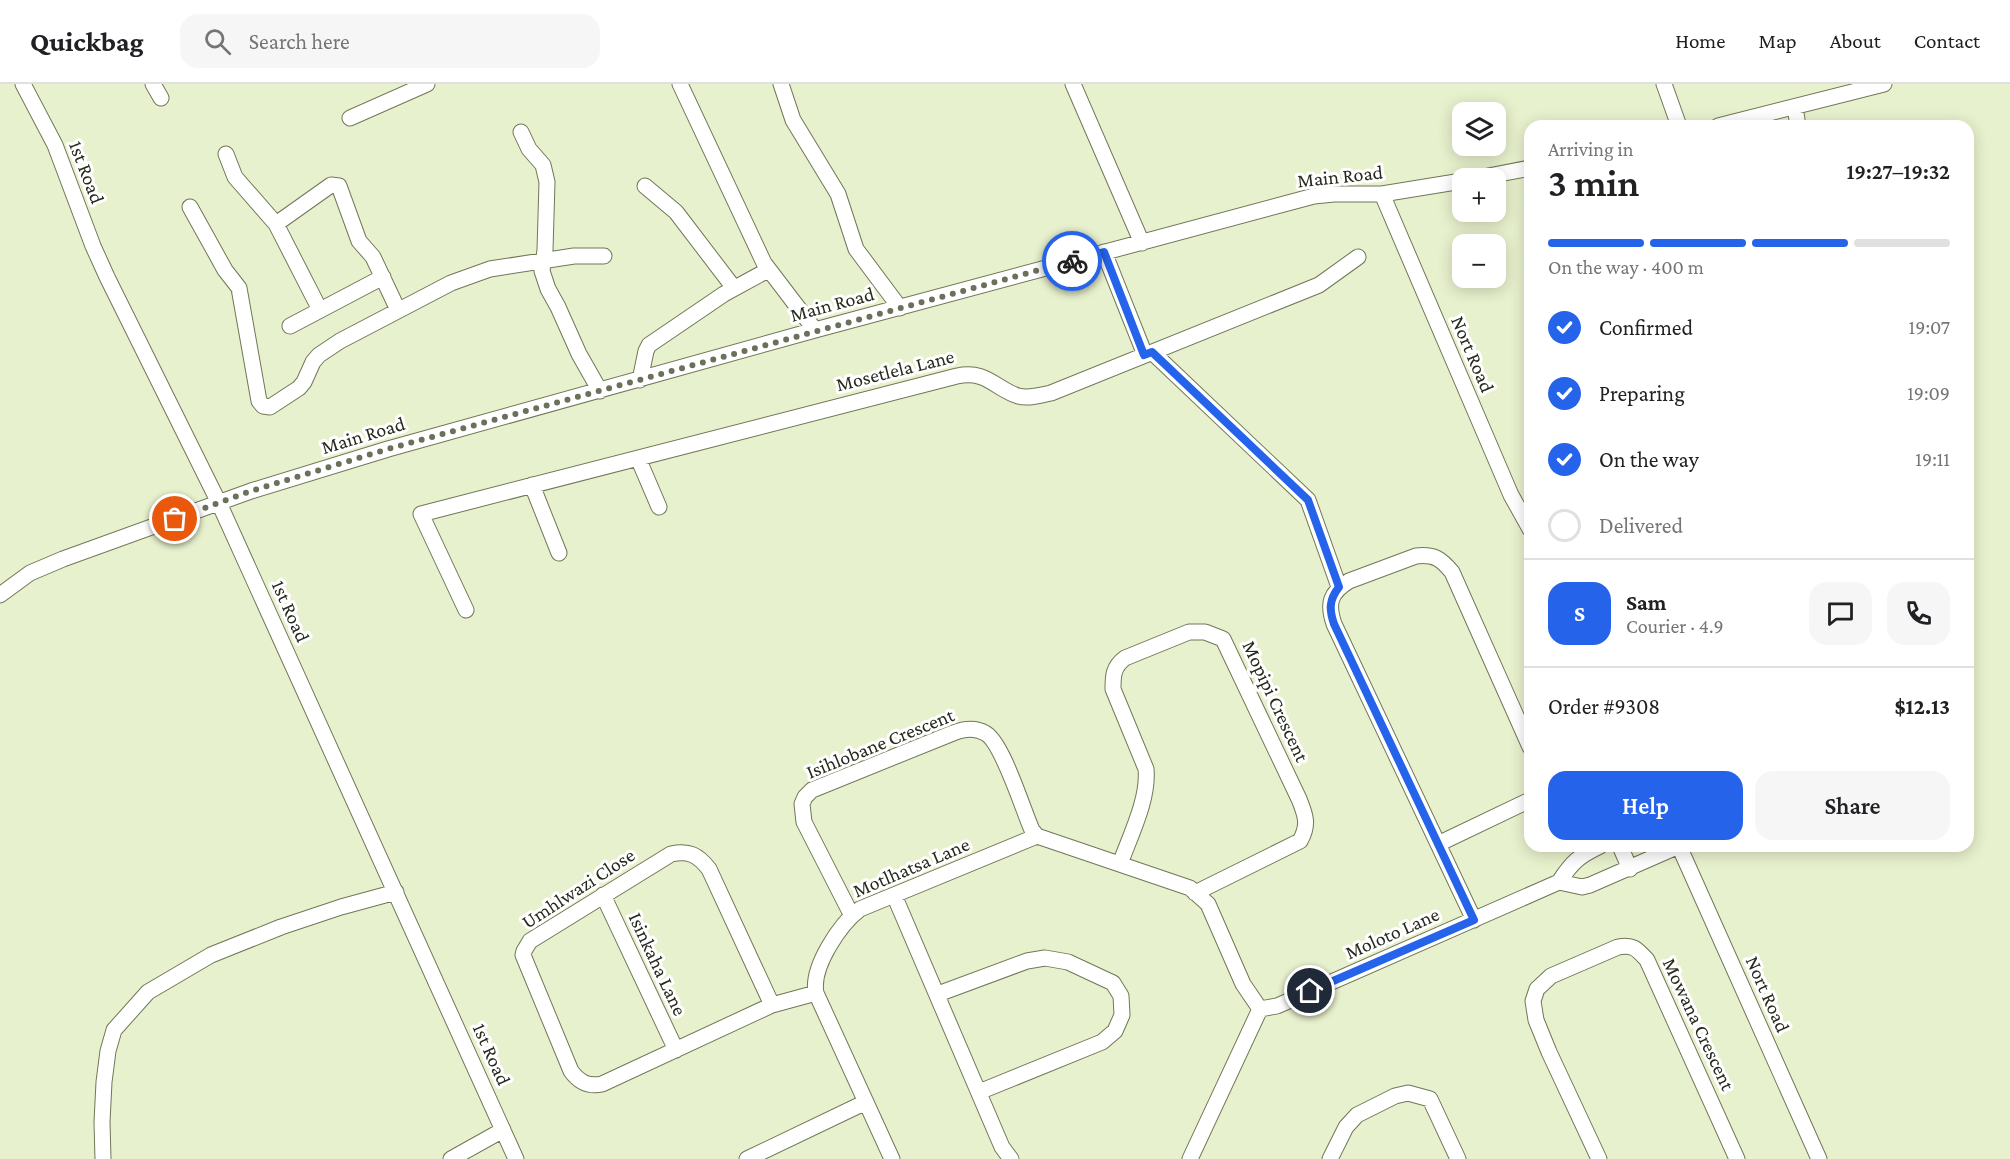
<!DOCTYPE html>
<meta charset="utf-8">
<style>
body{margin:0;font-family:"Crimson Pro",serif;background:#f6f6f6;color:#202124;height:100vh;display:flex;flex-direction:column;font-size:22px;white-space:nowrap}
*{box-sizing:border-box;margin:0}
p{font-size:20px;color:#757577}
.icon{flex:none;width:33px;height:33px;fill:none;stroke:currentColor;stroke-width:2;stroke-linecap:round;stroke-linejoin:round}
.map{position:relative;flex:1;overflow:hidden}
.sheet{position:absolute;left:1524px;top:36px;width:450px;height:732px;display:flex;flex-direction:column;background:#fff;border-radius:18px;box-shadow:0 3px 15px #0003}
.sheet>*{flex:none}
.controls{position:absolute;left:1452px;top:18px;display:grid;gap:12px}
.controls a{display:grid;place-items:center;width:54px;height:54px;border-radius:12px;background:#fff;box-shadow:0 3px 15px #0003;font-size:30px}
.pin{position:absolute;display:grid;place-items:center;width:51px;height:51px;color:#fff;margin:-26px;border:3px solid #fff;border-radius:50%;box-shadow:0 2px 6px #0007}
.courier{position:absolute;display:grid;place-items:center;width:60px;height:60px;margin:-30px;border:4px solid #2563eb;border-radius:50%;background:#fff;color:#222;box-shadow:0 2px 8px #0007}
.headline em{font-style:normal;font-weight:600}
.headline div{display:flex;flex-direction:column-reverse}
.headline{display:flex;align-items:center;justify-content:space-between;height:102px;padding:0 24px}
h1{font-size:39px;font-weight:600;line-height:45px}
.bar{display:grid;grid-template-columns:repeat(4,1fr);gap:9px 6px;align-content:center;height:72px;padding:0 24px}
.bar i{height:8px;border-radius:4px;background:#e0e0e0}
.bar .active{background:#2563eb}
.bar p{grid-column:span 4}
.line{display:flex;align-items:center;gap:15px;padding:0 24px;border-top:2px solid #e0e0e0}
.line div{flex:1}
.round{display:grid;place-items:center;flex:none;width:63px;height:63px;border-radius:18px;background:#f6f6f6}
ol{padding:0 24px;list-style:none}
li{display:flex;align-items:center;gap:18px;height:66px}
li p{margin-inline-start:auto}
li .icon{padding:6px;border-radius:50%;background:#2563eb;color:#fff;stroke-width:4}
li:last-child{color:#757577}
li i{width:33px;height:33px;border:3px solid #e0e0e0;border-radius:50%}
.button{display:flex;gap:12px;margin-top:auto;padding:12px 24px}
.button a{flex:1;height:69px;border-radius:18px;background:#2563eb;color:#fff;font-size:24px;font-weight:600;line-height:69px;text-align:center}
.button a+a{background:#f6f6f6;color:#202124}
header{display:flex;align-items:center;gap:36px;box-sizing:border-box;height:84px;padding:0 30px;background:#fff;border-bottom:2px solid #e0e0e0}
header strong{font-size:28px}
nav{display:flex;gap:33px;margin-inline-start:auto;font-size:21px}
.search{width:420px;height:54px;background:#f6f6f6;display:flex;align-items:center;gap:15px;box-sizing:border-box;padding:0 21px;border-radius:18px;color:#757577;font-size:22px}
.map>svg:first-child{display:block}
.lines{fill:none;stroke-linecap:round;stroke-linejoin:round}
.minor-casing{stroke:#707757;stroke-width:17}
.minor{stroke:#fff;stroke-width:15}
.done{stroke:#6a705a;stroke-width:6;stroke-dasharray:0 10.8}
.route{stroke:#2563eb;stroke-width:8}
.labels{text-anchor:middle;dominant-baseline:central;stroke-width:6;stroke-linejoin:round;paint-order:stroke}
.street-label{font-size:20px;fill:#262a1c;stroke:#fff}
</style>
<header>
<strong>Quickbag</strong>
<div class="search"><svg class="icon" aria-label="search" viewBox="0 0 24 24"><circle cx="10" cy="10" r="6"/><path d="M15 15l6 6"/></svg>Search here</div>
<nav><a>Home</a><a>Map</a><a>About</a><a>Contact</a></nav>
</header>
<div class="map">
<svg width="2010" height="1075" viewBox="0 0 2010 1075">
<rect width="100%" height="100%" fill="#e8f1cd"/>
<g class="lines">
<g class="minor-casing">
<path id="minor" d="M23,0l32,61 38,101 14,31 112,226 297,656
M153,0l8,14
M680,0l84,179 51,67
M781,0l12,36 45,74 18,55 44,59
M1073,0l69,159
M1664,0l15,42
M1795,23l3,19
M350,34l77,-34
M1718,42l166,-42
M521,48l8,17 14,16 4,17 -2,68 -3,21 6,18 10,18 21,47 21,37
M226,70l9,23 41,47 44,86
M1478,94l52,-10
M645,102l31,26 58,76
M1382,110l129,301 19,34
M190,123l35,63 14,18 20,113 4,5 7,1 29,-19 5,-6 9,-20 6,-7 21,-14 111,-58 39,-14 84,-13h30
M276,140l55,-39 8,1 20,55 14,16 25,53
M1104,168l41,103
M290,242l93,-49
M1152,268l156,148 31,87
M640,296l6,-29 3,-6 75,-51 44,-24
M638,374l21,49
M532,401l27,68
M0,511l30,-22 33,-14 188,-68 137,-42 427,-119 499,-134 20,-2h48l80,-13
M466,526l-45,-96 536,-138c30,-6 37,12 61,20 11,3 23,-1 33,-3l268,-108 39,-28
M1037,752l153,52 18,16 35,80 17,25
M1438,760l92,-44
M1620,762l10,23
M1679,762l140,313
M1120,780c10,-28 29,-65 26,-95l-33,-80c0,-13 0,-22 12,-31l64,-26h16l18,7 76,160c7,17 10,26 1,42l-105,52
M1559,798l23,5 8,-2 89,-39
M1559,798c13,-20 20,-26 41,-36
M603,811l73,155
M894,811l108,252 9,12
M852,832l-48,-94 -2,-18 3,-7 7,-7 141,-57c10,-4 22,-6 32,0 17,8 38,77 47,97l5,6
M1474,836l-140,-296c-7,-21 -4,-31 15,-43l67,-25c19,-2 25,3 36,16l78,175
M938,910l89,-33 18,-3 23,4 45,21 8,13 1,19 -7,16 -13,11 -123,50
M772,921l-63,-136c-11,-14 -20,-19 -38,-15l-141,87 -6,10 -1,4 48,116c8,11 17,16 31,13l170,-79 44,-12
M1260,925l17,-3 282,-124
M103,1075l-1,-37 2,-40 4,-31 6,-21 34,-38 63,-37 70,-28 60,-20 55,-15
M451,1075l52,-29
M747,1075l119,-57
M892,1075l-76,-166c-5,-26 24,-69 44,-84l177,-73
M1190,1075l70,-150
M1330,1075l16,-32 11,-12 38,-19 13,-3 22,6 28,60
M1599,1075l-50,-107 -13,-32 -3,-19 4,-12 14,-13 67,-29c15,-3 19,2 29,13l90,199"/>
</g>
<use href="#minor" class="minor"/>
</g>
<g class="lines">
<path class="done" d="M175,435l76,-28 137,-42 684,-188"/>
<path class="route" d="M1072,177l32,-9 40,103 8,-3 156,148 31,87c-10,13 -10,22 -5,37l140,296 -164,71"/>
</g>
<g class="labels">
<g class="street-label">
<text transform="translate(87 88) rotate(69)">1st Road</text>
<text transform="translate(1340 92) rotate(-6)">Main Road</text>
<text transform="translate(832 220) rotate(-15)">Main Road</text>
<text transform="translate(1473 270) rotate(67)">Nort Road</text>
<text transform="translate(895 286) rotate(-14)">Mosetlela Lane</text>
<text transform="translate(363 351) rotate(-17)">Main Road</text>
<text transform="translate(291 527) rotate(66)">1st Road</text>
<text transform="translate(1276 617) rotate(65)">Mopipi Crescent</text>
<text transform="translate(880 659) rotate(-22)">Isihlobane Crescent</text>
<text transform="translate(911 783) rotate(-23)">Motlhatsa Lane</text>
<text transform="translate(578 804) rotate(-33)">Umhlwazi Close</text>
<text transform="translate(1392 849) rotate(-24)">Moloto Lane</text>
<text transform="translate(658 880) rotate(65)">Isinkaha Lane</text>
<text transform="translate(1768 910) rotate(66)">Nort Road</text>
<text transform="translate(1699 940) rotate(65)">Mowana Crescent</text>
<text transform="translate(492 970) rotate(66)">1st Road</text>
</g>
</g>
</svg>
<div class="controls">
<a><svg class="icon" aria-label="layers" viewBox="0 0 24 24"><path d="M12 4l9 5-9 5-9-5zM3 14l9 5 9-5"/></svg></a>
<a>+</a>
<a>−</a>
</div>
<div class="pin" style="left:175px;top:435px;background:#ea580c"><svg class="icon" aria-label="bag" viewBox="0 0 24 24"><path d="M5 8h14l-1 12H6zM9 8a3 3 0 0 1 6 0"/></svg></div>
<div class="pin" style="left:1310px;top:907px;background:#1f2937"><svg class="icon" aria-label="home" viewBox="0 0 24 24"><path d="M3 11l9-7 9 7M6 9v11h12V9"/></svg></div>
<div class="courier" style="left:1072px;top:177px"><svg class="icon" aria-label="bike" viewBox="0 0 24 24"><circle cx="6" cy="16" r="4"/><circle cx="18" cy="16" r="4"/><path d="M6 16l4-8h5l3 8M10 8l3 8H6M13 5h3"/></svg></div>
<section class="sheet">
<div class="headline"><div><h1>3 min</h1><p>Arriving in</p></div><em>19:27–19:32</em></div>
<div class="bar"><i class="active"></i><i class="active"></i><i class="active"></i><i></i><p>On the way · 400 m</p></div>
<ol>
<li><svg class="icon" aria-label="check" viewBox="0 0 24 24"><path d="M5 12l5 5 9-10"/></svg>Confirmed<p>19:07</p></li>
<li><svg class="icon" aria-label="check" viewBox="0 0 24 24"><path d="M5 12l5 5 9-10"/></svg>Preparing<p>19:09</p></li>
<li><svg class="icon" aria-label="check" viewBox="0 0 24 24"><path d="M5 12l5 5 9-10"/></svg>On the way<p>19:11</p></li>
<li><i></i>Delivered</li>
</ol>
<div class="line" style="height:108px"><b class="round" style="background:#2563eb;color:#fff">S</b><div><b>Sam</b><p>Courier · 4.9</p></div><a class="round"><svg class="icon" aria-label="chat" viewBox="0 0 24 24"><path d="M4 5h16v11H9l-5 4z"/></svg></a><a class="round"><svg class="icon" aria-label="phone" viewBox="0 0 24 24"><path d="M5 4h4l2 5-3 2q2 4 5 5l2-3 5 2v4C11 20 4 13 5 4z"/></svg></a></div>
<div class="line" style="height:78px"><div>Order #9308</div><b>$12.13</b></div>
<div class="button"><a>Help</a><a>Share</a></div>
</section>
</div>
